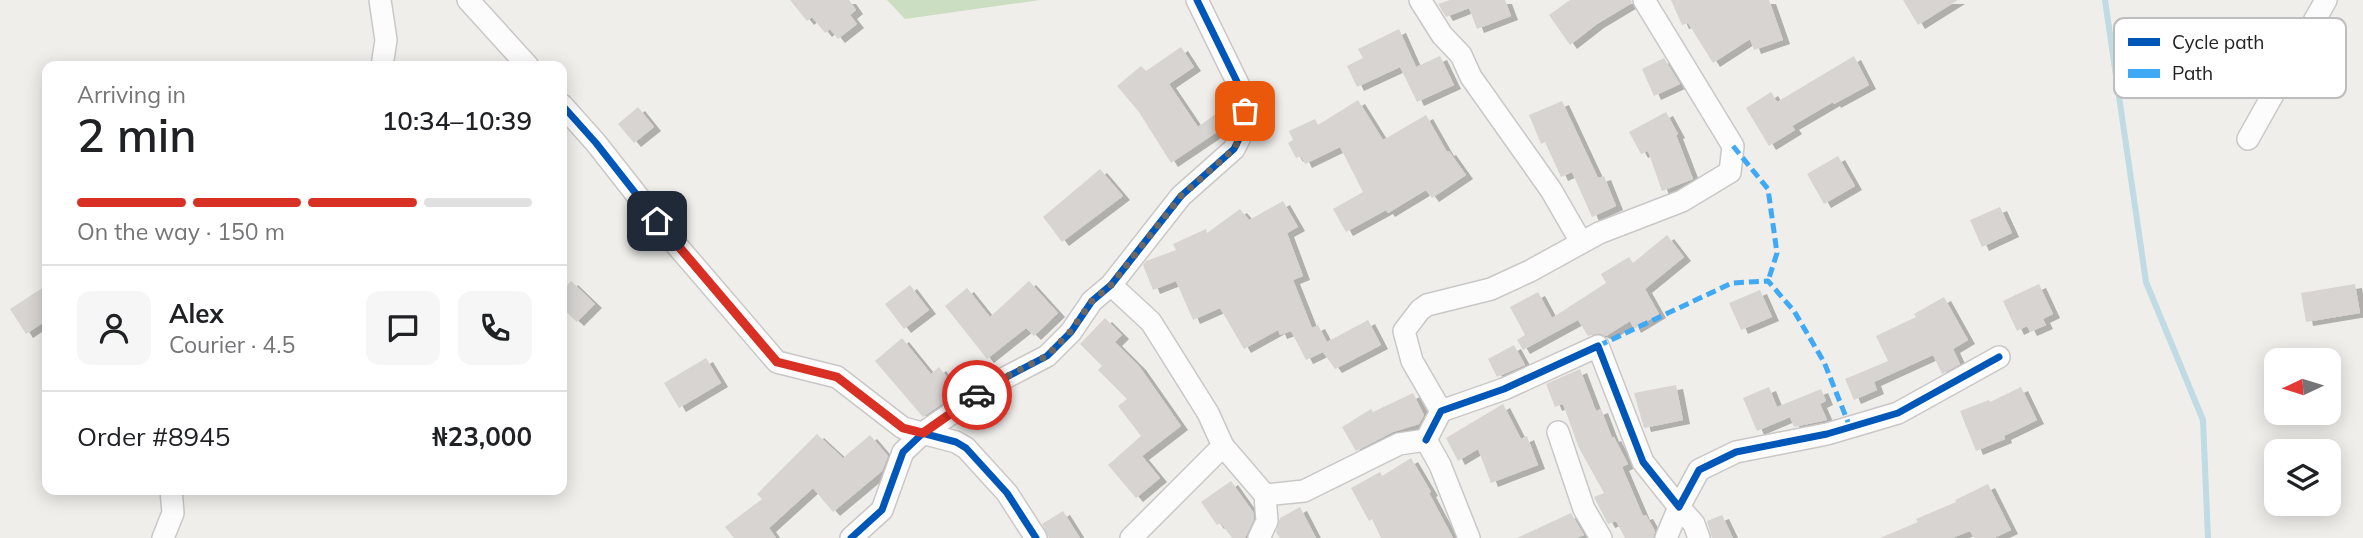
<!DOCTYPE html>
<meta charset="utf-8">
<style>
body{margin:0;font-family:Mulish,sans-serif;background:#f6f6f6;color:#202124;height:100vh;display:flex;flex-direction:column;font-size:26px;white-space:nowrap}
*{box-sizing:border-box;margin:0}
p{font-size:23px;color:#757577}
.icon{flex:none;width:38px;height:38px;fill:none;stroke:currentColor;stroke-width:2;stroke-linecap:round;stroke-linejoin:round}
.map{position:relative;flex:1;overflow:hidden}
.sheet{position:absolute;left:42px;top:61px;width:525px;height:434px;display:flex;flex-direction:column;background:#fff;border-radius:14px;box-shadow:0 4px 18px #0003}
.sheet>*{flex:none}
.needle{width:46px;rotate:266deg}
.buttons{position:absolute;left:2264px;top:348px;display:grid;gap:14px}
.buttons a{display:grid;place-items:center;width:77px;height:77px;border-radius:14px;background:#fff;box-shadow:0 4px 18px #0003;font-size:35px}
.pin{position:absolute;display:grid;place-items:center;width:60px;height:60px;color:#fff;margin:-30px;border-radius:14px;box-shadow:0 4px 10px #0006}
.courier{position:absolute;display:grid;place-items:center;width:70px;height:70px;margin:-35px;border:5px solid #d93025;border-radius:50%;background:#fff;color:#222;box-shadow:0 2px 9px #0007}
.head em{font-style:normal;font-weight:600}
.head div{display:flex;flex-direction:column-reverse}
.head{display:flex;align-items:center;justify-content:space-between;height:119px;padding:0 35px}
h1{font-size:46px;font-weight:600;line-height:52px}
.bar{display:grid;grid-template-columns:repeat(4,1fr);gap:10px 7px;align-content:center;height:84px;padding:0 35px}
.bar i{height:9px;border-radius:5px;background:#e0e0e0}
.bar .active{background:#d93025}
.bar p{grid-column:span 4}
.line{display:flex;align-items:center;gap:18px;padding:0 35px;border-top:2px solid #e0e0e0}
.line div{flex:1}
.round{display:grid;place-items:center;flex:none;width:74px;height:74px;border-radius:14px;background:#f6f6f6}
.map>svg:first-child{display:block}
.forest{fill:#cbdec1}
.lines{fill:none;stroke-linecap:round;stroke-linejoin:round}
.stream{stroke:#bfdbe3;stroke-width:6}
.building{fill:#d7d4d2;filter:url(#shadow)}
.minor-casing{stroke:#c9c8c7;stroke-width:24}
.minor{stroke:#fdfcfc;stroke-width:21}
.quiet{stroke:#3fa9f5;stroke-width:5;stroke-dasharray:10 5;stroke-linecap:butt}
.cycleway-casing{stroke:#fff;stroke-width:11}
.cycleway{stroke:#0057b8;stroke-width:7}
.done{stroke:#6a6968;stroke-width:7;stroke-dasharray:0 12.6}
.route{stroke:#d93025;stroke-width:9}
.key{fill:#fff;stroke:#bdbdbd;stroke-width:2}
.key-label{font-size:19px;fill:#222}
</style>
<div class="map">
<svg width="2363" height="538" viewBox="0 0 2363 538">
<defs>
<filter id="shadow"><feDropShadow dx="7" dy="4" stdDeviation="0" flood-color="#0004"/></filter>
</defs>
<rect width="100%" height="100%" fill="#f0eeeb"/>
<path class="forest" d="M887,0h153l-135,19z"/>
<g class="lines">
<path class="stream" d="M2105,0l41,282 57,138 5,118"/>
</g>
<path class="building" d="M790,0h59l7,10 -6,5 7,9 -19,15 -8,-10 -5,4 -13,-16 -5,4z
M1450,0h55l6,16 -34,13 -8,-21 -23,9 -8,-13z
M1570,0h61l1,3 -35,21 -27,21 -21,-30z
M1671,0h98l14,40 -29,10 -4,-11 -37,24 -25,-40 -6,2z
M1903,0h55l-40,25z
M1399,29l17,38 24,-11 14,29 -37,17 -17,-35 -43,20 -10,-21 16,-8 -5,-9z
M1181,47l13,20 -25,17 29,43 27,-20 7,10 1,5 -9,18 -7,-8 -46,31 -32,-51 -22,-26 24,-20 5,5z
M1854,56l15,29 -35,19 -1,-2 -41,24 3,4 -26,16 -23,-38 25,-16 6,10z
M1664,58l16,26 -26,12 -12,-27z
M1358,100l25,40 43,-25 21,37 2,-1 17,24 -34,23 -6,-8 -38,23 -2,-3 -40,22 -13,-23 30,-17 -23,-45 -35,17 -4,-8 -5,2 -8,-15 5,-3 -4,-9 26,-12 3,6z
M1562,101l36,77 6,-2 12,30 -24,11 -20,-45 -11,5 -16,-35 -4,2 -12,-29z
M638,107l16,20 -20,16 -16,-19z
M1666,112l12,22 -2,1 17,44 -31,12 -14,-40 -7,3 -12,-22z
M1838,156l17,30 -31,18 -17,-30z
M1100,169l23,27 -61,46 -19,-25z
M1283,201l15,26 -11,6 16,43 -10,4 19,48 6,-3 9,17 41,-22 13,25 -46,24 -12,-17 -17,8 -15,-29 -11,4 -2,-5 -34,19 -24,-41 -27,12 -17,-39 -23,9 -10,-25 3,-4 30,-11 -3,-6 33,-15 1,4 33,-24 9,11z
M2000,207l12,26 -30,14 -12,-27z
M1667,235l17,22 -39,32 14,25 -25,15 -4,-8 -24,15 -7,-3 -11,3 -10,-16 -55,30 -6,-10 8,-5 -15,-28 28,-15 14,26 54,-35 -5,-9 28,-17 4,6z
M571,281l24,23 -18,18 -15,-14v-17z
M1029,281l29,32 -24,23 -8,-8 -39,31 -42,-53 22,-18 23,29z
M2039,284l14,30 -10,5 3,6 -16,7 -3,-6 -10,5 -14,-30z
M2355,284l5,29 -54,9 -5,-29z
M47,285v35l-21,14 -16,-25z
M910,285l19,25 -25,19 -19,-25z
M1760,290l12,27 -31,13 -12,-27z
M1944,297l24,43 -15,9 7,15 -18,10 -9,-19 -59,27 3,8 -23,10 -9,-21 43,-18 -12,-25 40,-19 -2,-3z
M1105,318l17,17 -7,7 24,24 42,60 -39,30 18,22 -24,20 -28,-33 33,-29 -23,-30 9,-7 -29,-29 4,-4 -22,-22z
M902,338l29,36 8,-7 20,25 -36,25 -48,-56z
M1514,345l11,20 -28,12 -9,-18z
M706,358l15,25 -42,25 -15,-25z
M1580,369l16,42 5,-2 11,29 2,-1 14,27 -6,3 21,49 3,-1 9,16 -2,7h-28l-9,-17 -8,3 -14,-27 10,-4 -25,-45 -16,-44 -8,3 -9,-23z
M1676,385l7,35 -39,8 -10,-35z
M1769,387l8,20 44,-18 5,12 -6,3 7,16 -33,7 -4,-10 -33,14 -14,-33z
M2021,387l16,33 -33,16 1,3 -29,12 -16,-40 29,-11 1,2z
M1413,393l11,22 -5,9 -26,8 -37,19 -14,-24 29,-18 2,3z
M1503,404l18,35 6,-3 11,29 -47,18 -13,-34 -20,12 -12,-23z
M817,434l26,24 27,-23 18,21 -6,15 -49,41 -20,-24 -44,40 7,10h-42l-9,-11 37,-28 -5,-5z
M1411,458l20,34 -2,1 24,45h-72l-9,-19 -3,2 -18,-33 29,-16 2,4z
M1231,481l22,31 1,7 -9,19h-13l-11,-15 -4,2 -16,-23z
M1988,484l23,46 -17,8h-20l-4,-7 -18,7h-72l38,-16 -2,-3 40,-17 -1,-2z
M1300,507l16,31h-36l-4,-6 4,-14z
M1063,511l17,27h-31l-7,-14z
M1571,513l13,22 -8,3h-59z
M1722,515l11,23h-21l-5,-17z"/>
<g class="lines">
<g class="minor-casing">
<path id="minor" d="M380,0l6,40 -4,26
M468,0l60,66
M1420,0l22,35 19,20 10,22 80,113 30,52
M562,105l34,38 77,98 104,121 60,15 66,51 53,14 10,6 41,45 29,45
M2248,139l78,-139
M1111,285l40,37 57,91 15,33 -92,92
M1441,411l-29,-50 -8,-30 16,-21 7,-5 64,-16 39,-18 69,-38 83,-32 48,-29 3,-26 -89,-146
M1558,432l26,77 17,29
M1426,440l15,-29 63,-22 94,-43 45,116 36,45 20,-37 37,-18 91,-18 71,-21 101,-56
M1223,446l42,49 39,-4 95,-47 27,-4 14,25 29,73
M163,538l10,-25 -2,-23
M851,538l31,-28 21,-58 20,-19 74,-51 50,-26 24,-24 21,-31 19,-16 70,-89 53,-47 12,-24 -2,-29 -47,-96
M1259,538l8,-17 -2,-26
M1666,538l13,-31 15,17 5,14"/>
</g>
<use href="#minor" class="minor"/>
<path class="quiet" d="M1733,146l35,43 9,64 -9,28
M1598,346l134,-63 36,-2 26,30 30,51 26,65"/>
<g class="cycleway-casing">
<path id="cycleway" d="M562,105l34,38 77,98 104,121 60,15 66,51 53,14 10,6 41,45 29,45
M1426,440l15,-29 63,-22 94,-43 45,116 36,45 20,-37 37,-18 91,-18 71,-21 101,-56
M851,538l31,-28 21,-58 20,-19 74,-51 50,-26 24,-24 21,-31 19,-16 70,-89 53,-47 12,-24 -2,-29 -47,-96"/>
</g>
<use href="#cycleway" class="cycleway"/>
</g>
<g class="lines">
<path class="done" d="M977,395l19,-13 51,-26 23,-24 22,-31 19,-16 70,-89 53,-47 12,-24 -1,-14"/>
<path class="route" d="M657,221l120,141 60,15 66,51 20,5 54,-38"/>
</g>
<rect x="2114" y="18" width="232" height="80" rx="10" class="key"/>
<rect x="2128" y="38" width="32" height="8" fill="#0057b8"/>
<rect x="2128" y="69" width="32" height="9" fill="#3fa9f5"/>
<g class="key-label">
<text x="2172" y="49">Cycle path</text>
<text x="2172" y="80">Path</text>
</g>
</svg>
<div class="buttons">
<a><svg class="needle" viewBox="-14 -14 28 28"><path d="M0-13l5 13h-10z" fill="#e53935"/><path d="M0 13l5-13h-10z" fill="#757577"/></svg></a>
<a><svg class="icon" aria-label="layers" viewBox="0 0 24 24"><path d="M12 4l9 5-9 5-9-5zM3 14l9 5 9-5"/></svg></a>
</div>
<div class="pin" style="left:1245px;top:111px;background:#ea580c"><svg class="icon" aria-label="bag" viewBox="0 0 24 24"><path d="M5 8h14l-1 12H6zM9 8a3 3 0 0 1 6 0"/></svg></div>
<div class="pin" style="left:657px;top:221px;background:#1f2937"><svg class="icon" aria-label="home" viewBox="0 0 24 24"><path d="M3 11l9-7 9 7M6 9v11h12V9"/></svg></div>
<div class="courier" style="left:977px;top:395px"><svg class="icon" aria-label="car" viewBox="0 0 24 24"><path d="M5 17H2v-5l4-1 3-4h7l3 4 3 1v5h-3M9 17h6M6 11h13"/><circle cx="7" cy="17" r="2"/><circle cx="17" cy="17" r="2"/></svg></div>
<section class="sheet">
<div class="head"><div><h1>2 min</h1><p>Arriving in</p></div><em>10:34–10:39</em></div>
<div class="bar"><i class="active"></i><i class="active"></i><i class="active"></i><i></i><p>On the way · 150 m</p></div>
<div class="line" style="height:126px"><a class="round"><svg class="icon" aria-label="person" viewBox="0 0 24 24"><circle cx="12" cy="8" r="4"/><path d="M4 21q1-7 8-7t8 7"/></svg></a><div><b>Alex</b><p>Courier · 4.5</p></div><a class="round"><svg class="icon" aria-label="chat" viewBox="0 0 24 24"><path d="M4 5h16v11H9l-5 4z"/></svg></a><a class="round"><svg class="icon" aria-label="phone" viewBox="0 0 24 24"><path d="M5 4h4l2 5-3 2q2 4 5 5l2-3 5 2v4C11 20 4 13 5 4z"/></svg></a></div>
<div class="line" style="height:91px"><div>Order #8945</div><b>₦23,000</b></div>
</section>
</div>
